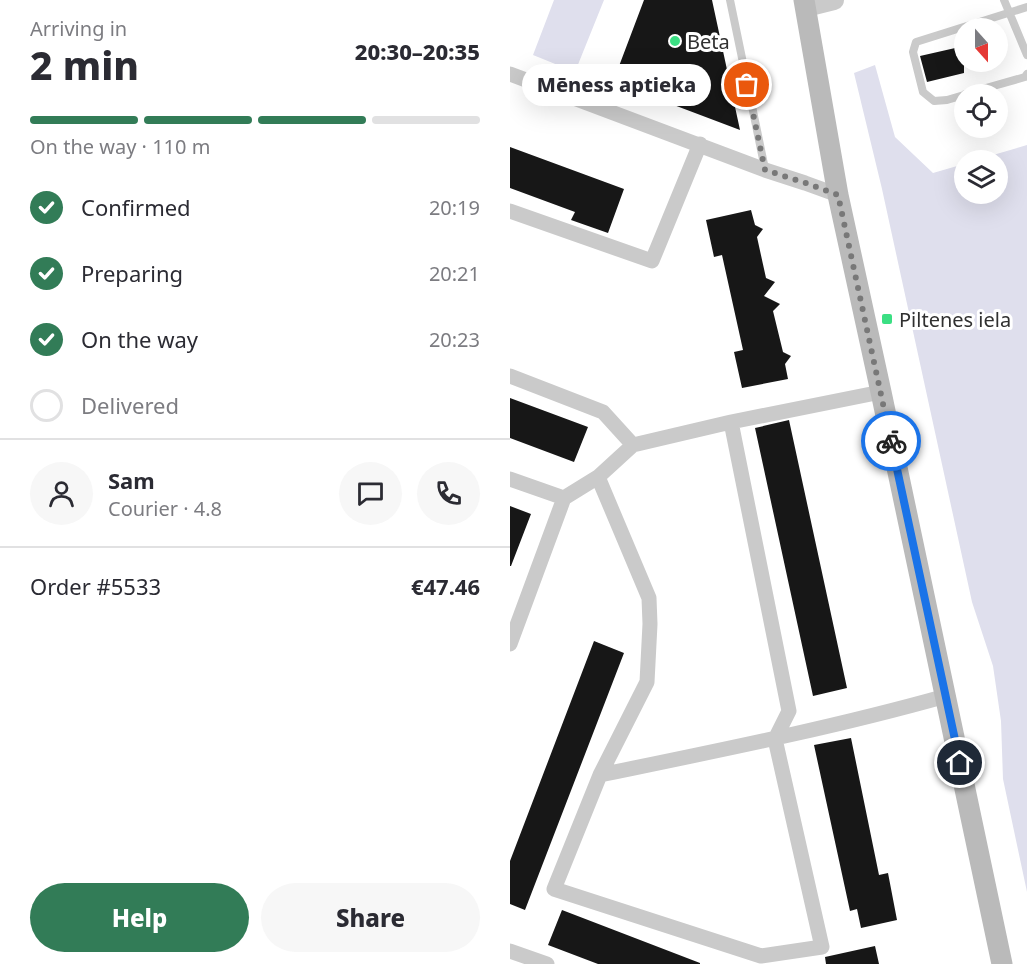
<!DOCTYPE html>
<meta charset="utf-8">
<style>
body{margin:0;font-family:"Noto Sans",sans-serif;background:#f7f7f7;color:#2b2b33;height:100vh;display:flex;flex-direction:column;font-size:22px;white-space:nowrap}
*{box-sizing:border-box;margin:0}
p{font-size:20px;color:#7c7c81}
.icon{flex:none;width:33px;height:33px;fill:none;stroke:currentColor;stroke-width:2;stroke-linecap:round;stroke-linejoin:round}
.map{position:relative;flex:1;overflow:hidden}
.panel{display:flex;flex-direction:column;background:#fff;width:510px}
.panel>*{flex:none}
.needle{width:39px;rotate:159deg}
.tools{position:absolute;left:444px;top:18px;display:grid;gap:12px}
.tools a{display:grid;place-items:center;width:54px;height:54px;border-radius:50%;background:#fff;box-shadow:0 6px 24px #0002;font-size:30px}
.pin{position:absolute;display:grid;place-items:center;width:51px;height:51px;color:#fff;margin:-26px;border:3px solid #fff;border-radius:50%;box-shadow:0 2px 6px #0007}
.courier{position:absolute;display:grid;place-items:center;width:60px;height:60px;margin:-30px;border:4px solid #1a73e8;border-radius:50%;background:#fff;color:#222;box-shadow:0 2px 8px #0007}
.bubble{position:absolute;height:42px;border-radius:21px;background:#fff;box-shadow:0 6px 24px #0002;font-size:20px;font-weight:800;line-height:42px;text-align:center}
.summary em{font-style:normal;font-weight:800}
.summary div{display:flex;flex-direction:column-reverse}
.summary{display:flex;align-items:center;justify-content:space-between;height:102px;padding:0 30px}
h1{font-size:39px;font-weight:800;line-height:45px}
.bar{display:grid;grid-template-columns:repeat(4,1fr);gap:9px 6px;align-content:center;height:72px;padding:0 30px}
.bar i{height:8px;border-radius:4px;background:#e1e1e2}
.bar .current{background:#327c57}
.bar p{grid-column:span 4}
.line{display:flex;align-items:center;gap:15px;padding:0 30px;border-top:2px solid #e1e1e2}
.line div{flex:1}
.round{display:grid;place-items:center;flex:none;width:63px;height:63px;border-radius:32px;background:#f7f7f7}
ol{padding:0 30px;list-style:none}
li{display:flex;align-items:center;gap:18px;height:66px}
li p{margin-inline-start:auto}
li .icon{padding:6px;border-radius:50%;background:#327c57;color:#fff;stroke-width:4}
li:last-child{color:#7c7c81}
li i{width:33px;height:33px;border:3px solid #e1e1e2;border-radius:50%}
.button{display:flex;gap:12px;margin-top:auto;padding:12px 30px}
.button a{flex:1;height:69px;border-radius:36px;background:#327c57;color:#fff;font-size:24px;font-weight:800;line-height:69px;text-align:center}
.button a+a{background:#f7f7f7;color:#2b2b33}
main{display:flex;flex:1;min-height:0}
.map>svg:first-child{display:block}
.green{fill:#dfdfed}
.building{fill:#171717}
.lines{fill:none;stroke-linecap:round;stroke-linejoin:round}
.service{stroke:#cacaca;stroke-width:8}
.minor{stroke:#cacaca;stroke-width:15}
.tertiary{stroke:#cacaca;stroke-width:20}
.secondary{stroke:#bababa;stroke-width:21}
.done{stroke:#787878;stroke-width:6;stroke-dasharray:0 10.8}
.route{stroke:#1a73e8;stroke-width:8}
.poi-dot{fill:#3bdf83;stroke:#fff;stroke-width:2}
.labels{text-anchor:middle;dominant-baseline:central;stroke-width:6;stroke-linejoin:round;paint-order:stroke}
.poi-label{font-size:20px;fill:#303030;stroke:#fff;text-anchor:start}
</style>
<main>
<section class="panel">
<div class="summary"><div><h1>2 min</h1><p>Arriving in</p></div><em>20:30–20:35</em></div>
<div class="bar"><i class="current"></i><i class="current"></i><i class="current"></i><i></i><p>On the way · 110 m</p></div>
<ol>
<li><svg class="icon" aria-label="check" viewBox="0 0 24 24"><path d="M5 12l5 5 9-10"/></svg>Confirmed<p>20:19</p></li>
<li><svg class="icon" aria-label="check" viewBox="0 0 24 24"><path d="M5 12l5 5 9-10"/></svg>Preparing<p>20:21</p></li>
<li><svg class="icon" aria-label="check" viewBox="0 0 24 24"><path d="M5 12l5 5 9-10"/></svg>On the way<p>20:23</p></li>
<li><i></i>Delivered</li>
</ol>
<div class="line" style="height:108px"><a class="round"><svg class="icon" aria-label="person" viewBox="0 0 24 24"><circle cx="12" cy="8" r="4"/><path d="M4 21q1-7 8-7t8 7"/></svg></a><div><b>Sam</b><p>Courier · 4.8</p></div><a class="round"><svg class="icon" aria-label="chat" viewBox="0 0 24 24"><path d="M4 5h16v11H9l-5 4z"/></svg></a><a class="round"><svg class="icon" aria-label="phone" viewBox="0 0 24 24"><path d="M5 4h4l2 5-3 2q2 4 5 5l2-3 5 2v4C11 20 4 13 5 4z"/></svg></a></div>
<div class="line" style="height:78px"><div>Order #5533</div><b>€47.46</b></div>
<div class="button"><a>Help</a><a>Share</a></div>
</section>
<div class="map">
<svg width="517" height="964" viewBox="0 0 517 964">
<rect width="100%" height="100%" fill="#fff"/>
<path class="green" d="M44,0h50l-29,72 -42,-17z
M365,65l20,72 38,36 31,-9v30h34v-34h-22l51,-15v747l-24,-113 -2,-58 -8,-55 -21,-64 -90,-413 -28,-116z"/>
<path class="building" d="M134,0h68l28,130 -127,-48z
M454,46v27l-37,9 -7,-26z
M0,147l114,42 -16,44 -37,-13 4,-8 -65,-24z
M241,210l4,15 8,4 -6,8 9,41 9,4 -11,14 16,8 -7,7 10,41 8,4 -6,8 3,15 -46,9 -8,-36 9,-2 -21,-95 -8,2 -8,-37z
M0,398l78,29 -14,35 -64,-24z
M279,420l58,268 -34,8 -58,-268z
M0,506l21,8 -20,52h-1z
M84,641l30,12 -99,257 -15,-6v-43z
M341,738l28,137 9,-2 9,47 -36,8 -4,-19 -7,2 -36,-166z
M52,910l138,53v1h-102l-50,-19z
M365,946l4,18h-53l-1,-7z"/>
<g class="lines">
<path class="service" d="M220,0l35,169
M494,0l23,55
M455,94l60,-17 2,-3
M454,95l-17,5 -13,1 -11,-9 -10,-40 3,-10 111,-35"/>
<path class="minor" d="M0,74l255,96 40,13 33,12
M0,211l142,50 48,-117
M0,376l93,36 30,33
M88,477l51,121 1,26 -3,58 -47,93c116,-24 232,-47 346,-79
M0,479l54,19 34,-21 35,-32 98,-23 150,-30
M0,644l54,-146
M90,775l-46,114 207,67 61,-9 -47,-208 14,-28 -58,-289
M0,951l37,13"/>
<path class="tertiary" d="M296,7l28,-7"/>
<path class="secondary" d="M294,0l34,195 43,197 121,572"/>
</g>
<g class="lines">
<path class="done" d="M237,85l18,85 41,13 32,12 53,246"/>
<path class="route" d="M381,441l69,322"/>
</g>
<g class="poi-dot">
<circle cx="165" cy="41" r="6"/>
<rect x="371" y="313" width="12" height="12" rx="3"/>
</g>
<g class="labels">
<g class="poi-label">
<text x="177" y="41">Beta</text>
<text x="389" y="319">Piltenes iela</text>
</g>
</g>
</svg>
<div class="tools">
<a><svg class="needle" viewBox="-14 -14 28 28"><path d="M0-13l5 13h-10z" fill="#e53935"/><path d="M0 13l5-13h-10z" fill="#7c7c81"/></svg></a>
<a><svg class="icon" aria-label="locate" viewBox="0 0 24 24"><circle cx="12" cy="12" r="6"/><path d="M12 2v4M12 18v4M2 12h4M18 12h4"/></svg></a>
<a><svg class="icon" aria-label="layers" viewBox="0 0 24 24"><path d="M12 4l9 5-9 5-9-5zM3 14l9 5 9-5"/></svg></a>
</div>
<div class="pin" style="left:237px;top:85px;background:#ea580c"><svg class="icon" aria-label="bag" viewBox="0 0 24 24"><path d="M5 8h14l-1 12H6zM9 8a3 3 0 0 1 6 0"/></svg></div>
<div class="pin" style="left:450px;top:763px;background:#1f2937"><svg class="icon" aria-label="home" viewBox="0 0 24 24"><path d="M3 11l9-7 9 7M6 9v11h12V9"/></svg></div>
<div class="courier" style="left:381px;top:441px"><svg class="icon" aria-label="bike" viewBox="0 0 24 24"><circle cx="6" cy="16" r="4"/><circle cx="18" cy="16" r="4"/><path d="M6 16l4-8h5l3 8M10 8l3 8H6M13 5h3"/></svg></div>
<div class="bubble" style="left:12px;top:64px;width:189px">Mēness aptieka</div>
</div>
</main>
